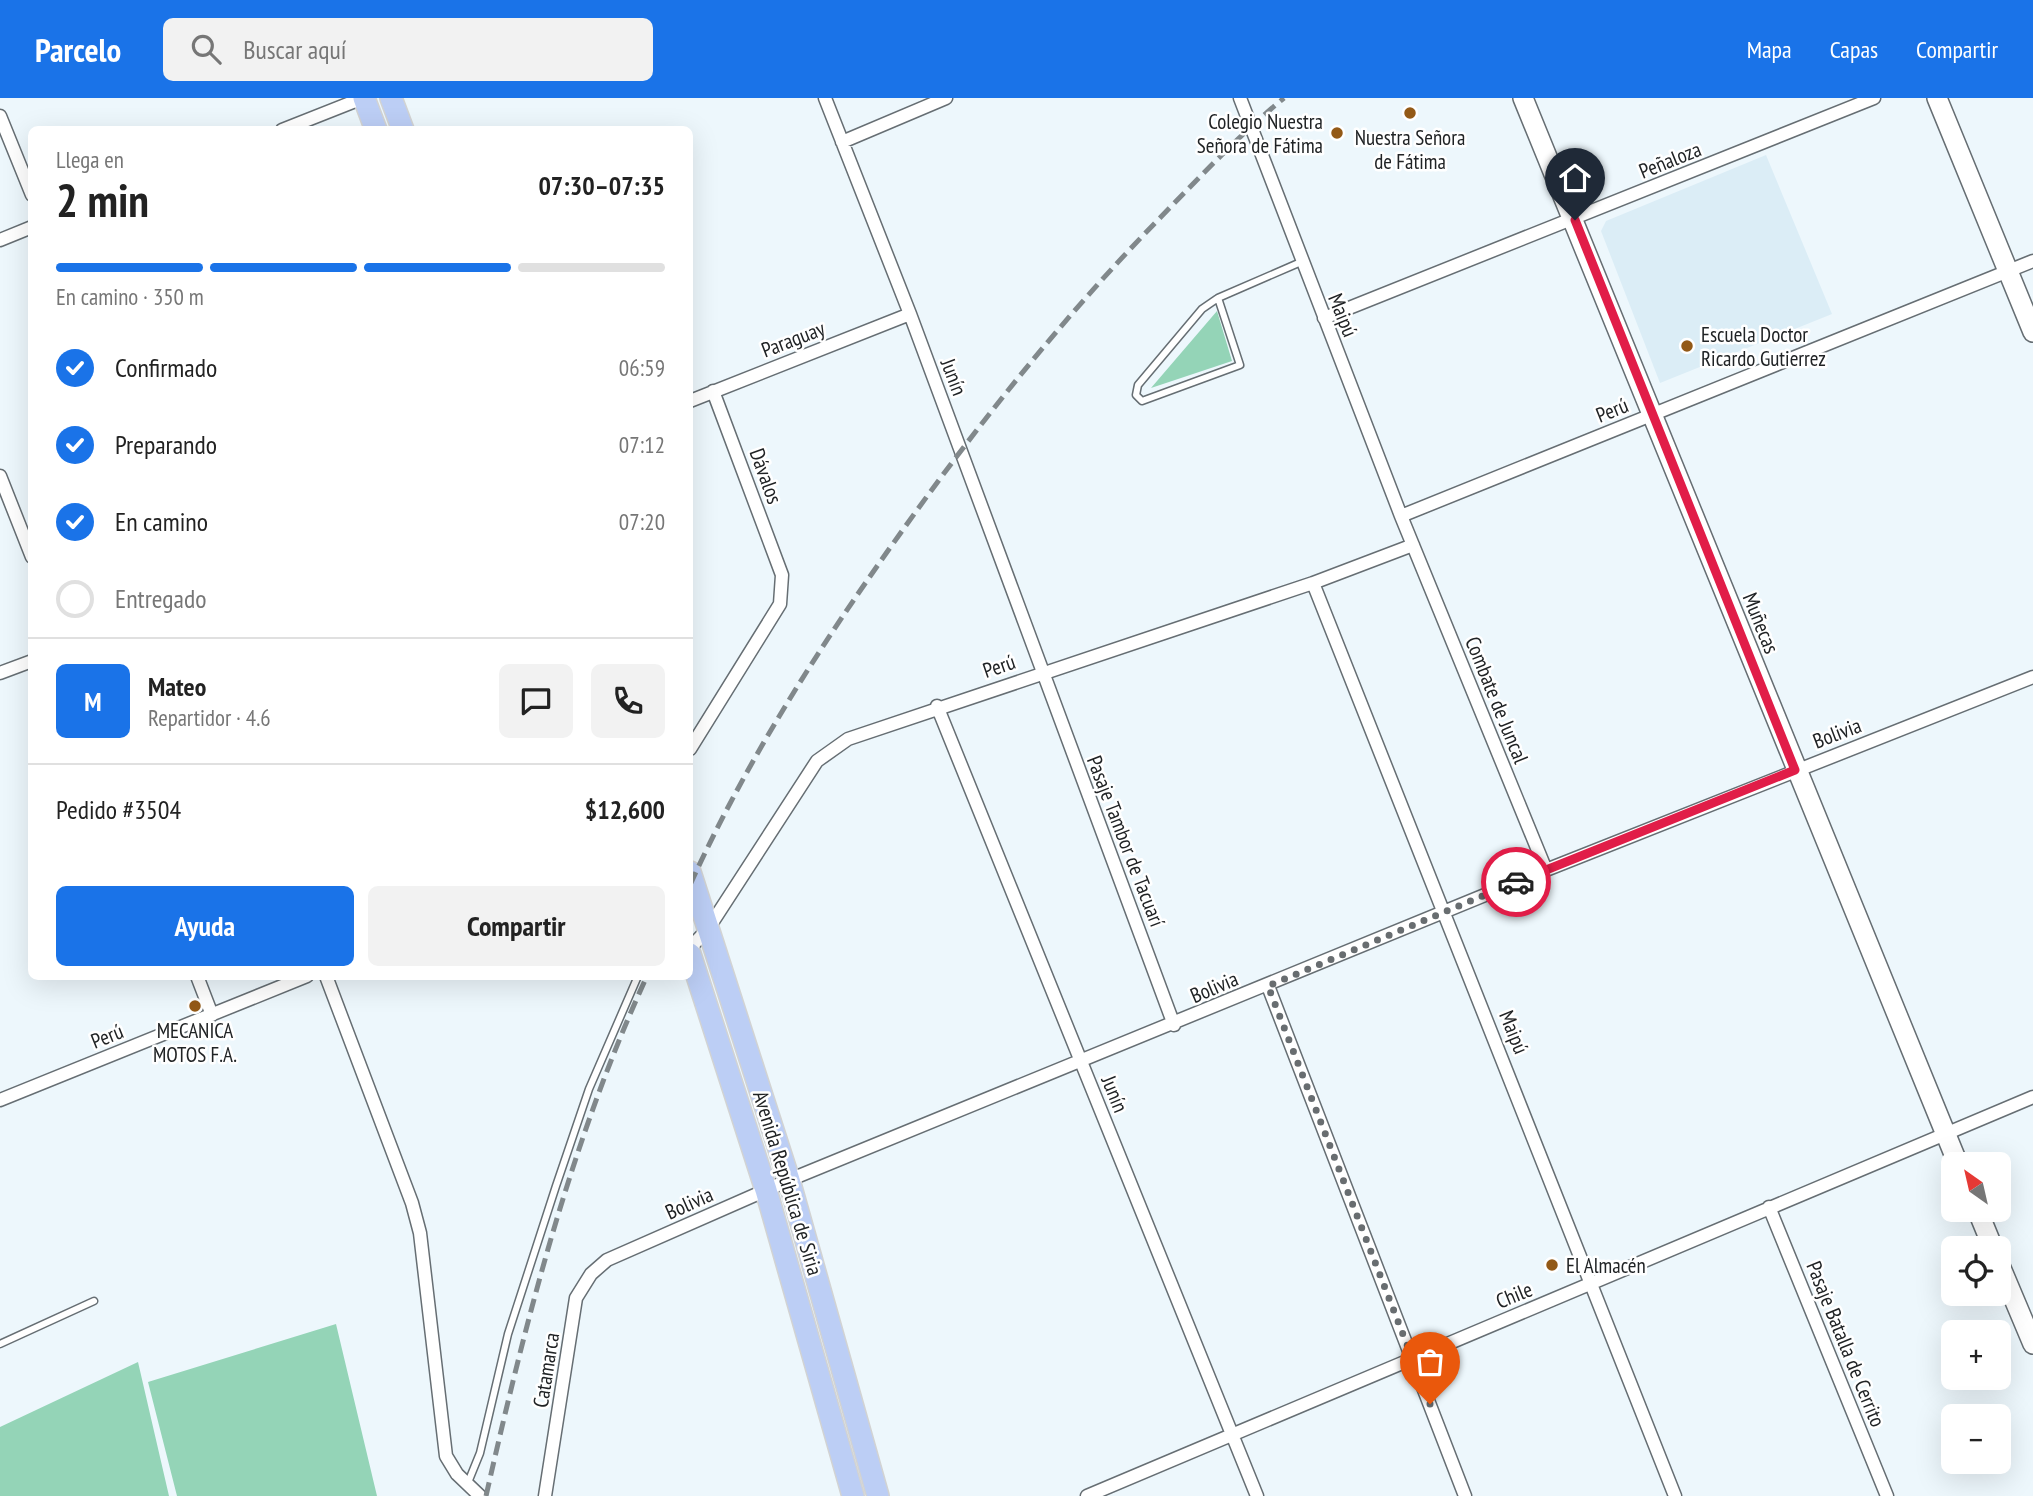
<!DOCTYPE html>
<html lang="es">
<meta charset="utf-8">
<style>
body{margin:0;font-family:"PT Sans Narrow",sans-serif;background:#f2f2f2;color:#222;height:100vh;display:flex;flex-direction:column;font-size:26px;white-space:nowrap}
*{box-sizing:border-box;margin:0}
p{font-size:23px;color:#767676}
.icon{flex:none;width:38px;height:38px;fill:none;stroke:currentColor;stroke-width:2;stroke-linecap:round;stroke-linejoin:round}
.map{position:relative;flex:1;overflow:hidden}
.side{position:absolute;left:28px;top:28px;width:665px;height:854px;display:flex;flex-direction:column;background:#fff;border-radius:10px;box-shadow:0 7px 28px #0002}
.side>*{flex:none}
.needle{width:46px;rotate:326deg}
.controls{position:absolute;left:1941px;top:1054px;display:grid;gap:14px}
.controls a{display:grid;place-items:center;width:70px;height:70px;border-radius:10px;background:#fff;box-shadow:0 7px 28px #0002;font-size:35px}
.pin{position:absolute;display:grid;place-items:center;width:60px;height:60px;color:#fff;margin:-72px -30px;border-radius:50% 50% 50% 0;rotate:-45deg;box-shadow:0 0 7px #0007}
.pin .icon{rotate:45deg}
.courier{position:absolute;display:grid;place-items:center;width:70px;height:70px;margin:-35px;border:5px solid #e11d48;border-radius:50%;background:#fff;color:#222;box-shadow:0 2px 9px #0007}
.overview em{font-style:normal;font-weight:800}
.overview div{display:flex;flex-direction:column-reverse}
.overview{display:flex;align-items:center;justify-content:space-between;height:119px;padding:0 28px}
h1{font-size:46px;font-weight:800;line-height:52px}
.bar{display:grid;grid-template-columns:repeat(4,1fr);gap:10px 7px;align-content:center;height:84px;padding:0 28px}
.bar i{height:9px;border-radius:5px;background:#e0e0e0}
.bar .on{background:#1a73e8}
.bar p{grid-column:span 4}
.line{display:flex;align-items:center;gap:18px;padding:0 28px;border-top:2px solid #e0e0e0}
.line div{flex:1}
.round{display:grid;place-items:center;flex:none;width:74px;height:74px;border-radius:10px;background:#f2f2f2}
ol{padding:0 28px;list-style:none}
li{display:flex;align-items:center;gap:21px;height:77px}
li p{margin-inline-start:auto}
li .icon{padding:7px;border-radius:50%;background:#1a73e8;color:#fff;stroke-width:4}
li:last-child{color:#767676}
li i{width:38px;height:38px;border:4px solid #e0e0e0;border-radius:50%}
.primary-button{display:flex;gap:14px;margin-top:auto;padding:14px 28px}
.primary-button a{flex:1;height:80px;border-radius:10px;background:#1a73e8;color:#fff;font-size:28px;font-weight:800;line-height:80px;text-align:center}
.primary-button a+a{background:#f2f2f2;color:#222}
header{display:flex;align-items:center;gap:42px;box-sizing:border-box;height:98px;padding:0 35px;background:#1a73e8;color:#fff}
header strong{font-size:33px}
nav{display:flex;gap:38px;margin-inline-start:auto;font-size:24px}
.search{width:490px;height:63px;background:#f2f2f2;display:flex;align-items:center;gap:18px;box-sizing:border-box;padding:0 24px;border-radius:10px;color:#767676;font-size:26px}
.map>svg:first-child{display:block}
.built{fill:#dbedf6}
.green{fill:#94d4b7}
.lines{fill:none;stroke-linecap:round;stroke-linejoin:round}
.lane-casing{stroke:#666e73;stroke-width:9}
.street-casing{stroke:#666e73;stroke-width:15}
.secondary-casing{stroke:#666e73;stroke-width:22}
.primary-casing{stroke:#d2d3d3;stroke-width:24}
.lane{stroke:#fff;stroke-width:6}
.street{stroke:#fff;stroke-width:12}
.secondary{stroke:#fff;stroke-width:19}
.primary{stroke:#bccef5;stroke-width:21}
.rail{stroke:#81888b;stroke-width:5;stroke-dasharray:14 7;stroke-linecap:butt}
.done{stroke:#686d70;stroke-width:7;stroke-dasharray:0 12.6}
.route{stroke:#e11d48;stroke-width:9}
.poi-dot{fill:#935916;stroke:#fff;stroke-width:2.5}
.labels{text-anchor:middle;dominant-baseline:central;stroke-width:5;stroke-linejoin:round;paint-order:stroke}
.poi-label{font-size:21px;fill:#202325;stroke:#fff}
.street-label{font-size:21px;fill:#202325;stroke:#fff}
</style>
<header>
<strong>Parcelo</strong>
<div class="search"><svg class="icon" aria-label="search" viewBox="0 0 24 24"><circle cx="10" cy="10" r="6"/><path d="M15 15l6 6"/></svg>Buscar aquí</div>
<nav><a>Mapa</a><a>Capas</a><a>Compartir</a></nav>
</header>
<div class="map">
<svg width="2033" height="1398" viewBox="0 0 2033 1398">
<rect width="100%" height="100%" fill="#edf7fc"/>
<path class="built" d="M1766,57l66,159 -172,69 -59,-152 5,-10z"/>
<path class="green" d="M1217,213l15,50 -81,27z
M336,1226l41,172h-200l-29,-114z
M138,1264l31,134h-169v-69z"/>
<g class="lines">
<g class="lane-casing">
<path id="lane" d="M1218,200l22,67 -98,36 -6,-6 2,-10 64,-76 16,-11 83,-36
M0,1246l94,-43
M467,1387l13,-32 28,-119 48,-148 33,-97 49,-113"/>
</g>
<g class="street-casing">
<path id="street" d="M825,0l85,216 264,711
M1240,0l161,418 145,354
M0,18l32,79
M282,32l81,-32
M842,44l104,-44
M0,142l32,-13
M1324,220l550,-220
M690,303l220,-87
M0,378l32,81
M1401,418l632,-255
M1313,485l362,913
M0,575l32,-12
M937,608l320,790
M690,651l90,-145 2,-29 -69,-184
M690,850l18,-19 109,-168 31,-22 465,-156 100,-38
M197,878l15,39
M326,878l86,227 8,30 26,223 11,18 23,22
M1268,888l197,510
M0,1002l307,-124
M1769,1109l118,289
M545,1398l31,-198 15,-24 16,-14 182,-80 757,-310 487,-193
M1087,1398l946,-399"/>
</g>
<g class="secondary-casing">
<path id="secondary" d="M1523,0l435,1066
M1937,0l96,234
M1977,1111l16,39
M1998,1163l35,83"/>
</g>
<g class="primary-casing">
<path id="primary" d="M364,0l12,32
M391,0l12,32
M690,774l99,308 89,316
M690,856l76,236 87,306"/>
</g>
<use href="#lane" class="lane"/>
<use href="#street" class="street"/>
<use href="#secondary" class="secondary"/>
<use href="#primary" class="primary"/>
<path class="rail" d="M690,787c58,-128 135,-247 217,-361 76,-106 157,-207 248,-301 42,-43 83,-87 129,-125
M486,1398c40,-176 85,-355 161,-520"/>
</g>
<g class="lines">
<path class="done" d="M1430,1306l-162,-418 248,-104"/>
<path class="route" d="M1516,784l279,-112 -220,-550"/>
</g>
<g class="poi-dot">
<circle cx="1410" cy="15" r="7"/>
<circle cx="1337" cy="35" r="7"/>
<circle cx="1687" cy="248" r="7"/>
<circle cx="195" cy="908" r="7"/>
<circle cx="1552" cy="1167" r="7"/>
</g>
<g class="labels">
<g class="poi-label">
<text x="1323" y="23" text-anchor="end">Colegio Nuestra<tspan x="1323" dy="24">Señora de Fátima</tspan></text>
<text x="1410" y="39">Nuestra Señora<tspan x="1410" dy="24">de Fátima</tspan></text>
<text x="1701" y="236" text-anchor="start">Escuela Doctor<tspan x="1701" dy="24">Ricardo Gutierrez</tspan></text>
<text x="195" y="932">MECANICA<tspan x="195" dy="24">MOTOS F.A.</tspan></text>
<text x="1566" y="1167" text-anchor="start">El Almacén</text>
</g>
<g class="street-label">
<text transform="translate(1670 62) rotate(-22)">Peñaloza</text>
<text transform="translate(1343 217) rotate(68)">Maipú</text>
<text transform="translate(793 241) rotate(-21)">Paraguay</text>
<text transform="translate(954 279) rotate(69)">Junín</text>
<text transform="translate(1612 312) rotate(-22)">Perú</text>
<text transform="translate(766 378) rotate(70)">Dávalos</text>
<text transform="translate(1761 525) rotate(68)">Muñecas</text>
<text transform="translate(999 568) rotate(-19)">Perú</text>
<text transform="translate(1497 602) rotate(68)">Combate de Juncal</text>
<text transform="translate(1837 635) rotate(-21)">Bolivia</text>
<text transform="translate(1126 743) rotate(69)">Pasaje Tambor de Tacuarí</text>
<text transform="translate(1214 889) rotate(-23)">Bolivia</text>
<text transform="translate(1514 934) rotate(68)">Maipú</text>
<text transform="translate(107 938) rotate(-22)">Perú</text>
<text transform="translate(1115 996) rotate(68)">Junín</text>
<text transform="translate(788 1085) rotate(73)">Avenida República de Siria</text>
<text transform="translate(689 1105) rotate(-24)">Bolivia</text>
<text transform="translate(1514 1197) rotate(-22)">Chile</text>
<text transform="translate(1846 1246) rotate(68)">Pasaje Batalla de Cerrito</text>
<text transform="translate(546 1272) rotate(-81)">Catamarca</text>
</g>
</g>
</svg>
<div class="controls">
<a><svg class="needle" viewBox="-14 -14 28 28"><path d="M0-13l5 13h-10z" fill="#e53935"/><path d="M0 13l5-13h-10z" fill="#767676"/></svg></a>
<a><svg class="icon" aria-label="locate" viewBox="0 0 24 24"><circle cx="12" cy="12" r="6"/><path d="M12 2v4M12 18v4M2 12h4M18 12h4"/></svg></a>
<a>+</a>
<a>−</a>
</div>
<div class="pin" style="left:1430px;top:1306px;background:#ea580c"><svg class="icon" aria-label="bag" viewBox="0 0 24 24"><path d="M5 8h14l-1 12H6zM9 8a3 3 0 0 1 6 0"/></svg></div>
<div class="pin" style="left:1575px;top:122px;background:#1f2937"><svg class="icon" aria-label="home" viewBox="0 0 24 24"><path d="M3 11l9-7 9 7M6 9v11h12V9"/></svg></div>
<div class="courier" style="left:1516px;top:784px"><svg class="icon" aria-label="car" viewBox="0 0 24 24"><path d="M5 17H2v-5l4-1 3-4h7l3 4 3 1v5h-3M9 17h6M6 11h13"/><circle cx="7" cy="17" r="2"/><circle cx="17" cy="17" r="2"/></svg></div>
<section class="side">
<div class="overview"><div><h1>2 min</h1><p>Llega en</p></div><em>07:30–07:35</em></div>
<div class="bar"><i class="on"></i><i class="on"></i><i class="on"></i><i></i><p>En camino · 350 m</p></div>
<ol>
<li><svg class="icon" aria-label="check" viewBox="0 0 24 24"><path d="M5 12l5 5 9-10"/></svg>Confirmado<p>06:59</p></li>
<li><svg class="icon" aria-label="check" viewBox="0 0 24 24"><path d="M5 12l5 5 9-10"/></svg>Preparando<p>07:12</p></li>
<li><svg class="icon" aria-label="check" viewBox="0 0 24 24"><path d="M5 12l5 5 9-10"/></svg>En camino<p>07:20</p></li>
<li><i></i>Entregado</li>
</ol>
<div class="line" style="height:126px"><b class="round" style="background:#1a73e8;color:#fff">M</b><div><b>Mateo</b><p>Repartidor · 4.6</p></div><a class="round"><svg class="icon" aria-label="chat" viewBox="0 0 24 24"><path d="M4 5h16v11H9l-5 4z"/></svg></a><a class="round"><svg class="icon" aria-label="phone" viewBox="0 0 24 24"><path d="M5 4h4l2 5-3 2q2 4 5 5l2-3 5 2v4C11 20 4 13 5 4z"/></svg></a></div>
<div class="line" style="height:91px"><div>Pedido #3504</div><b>$12,600</b></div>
<div class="primary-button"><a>Ayuda</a><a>Compartir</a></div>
</section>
</div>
